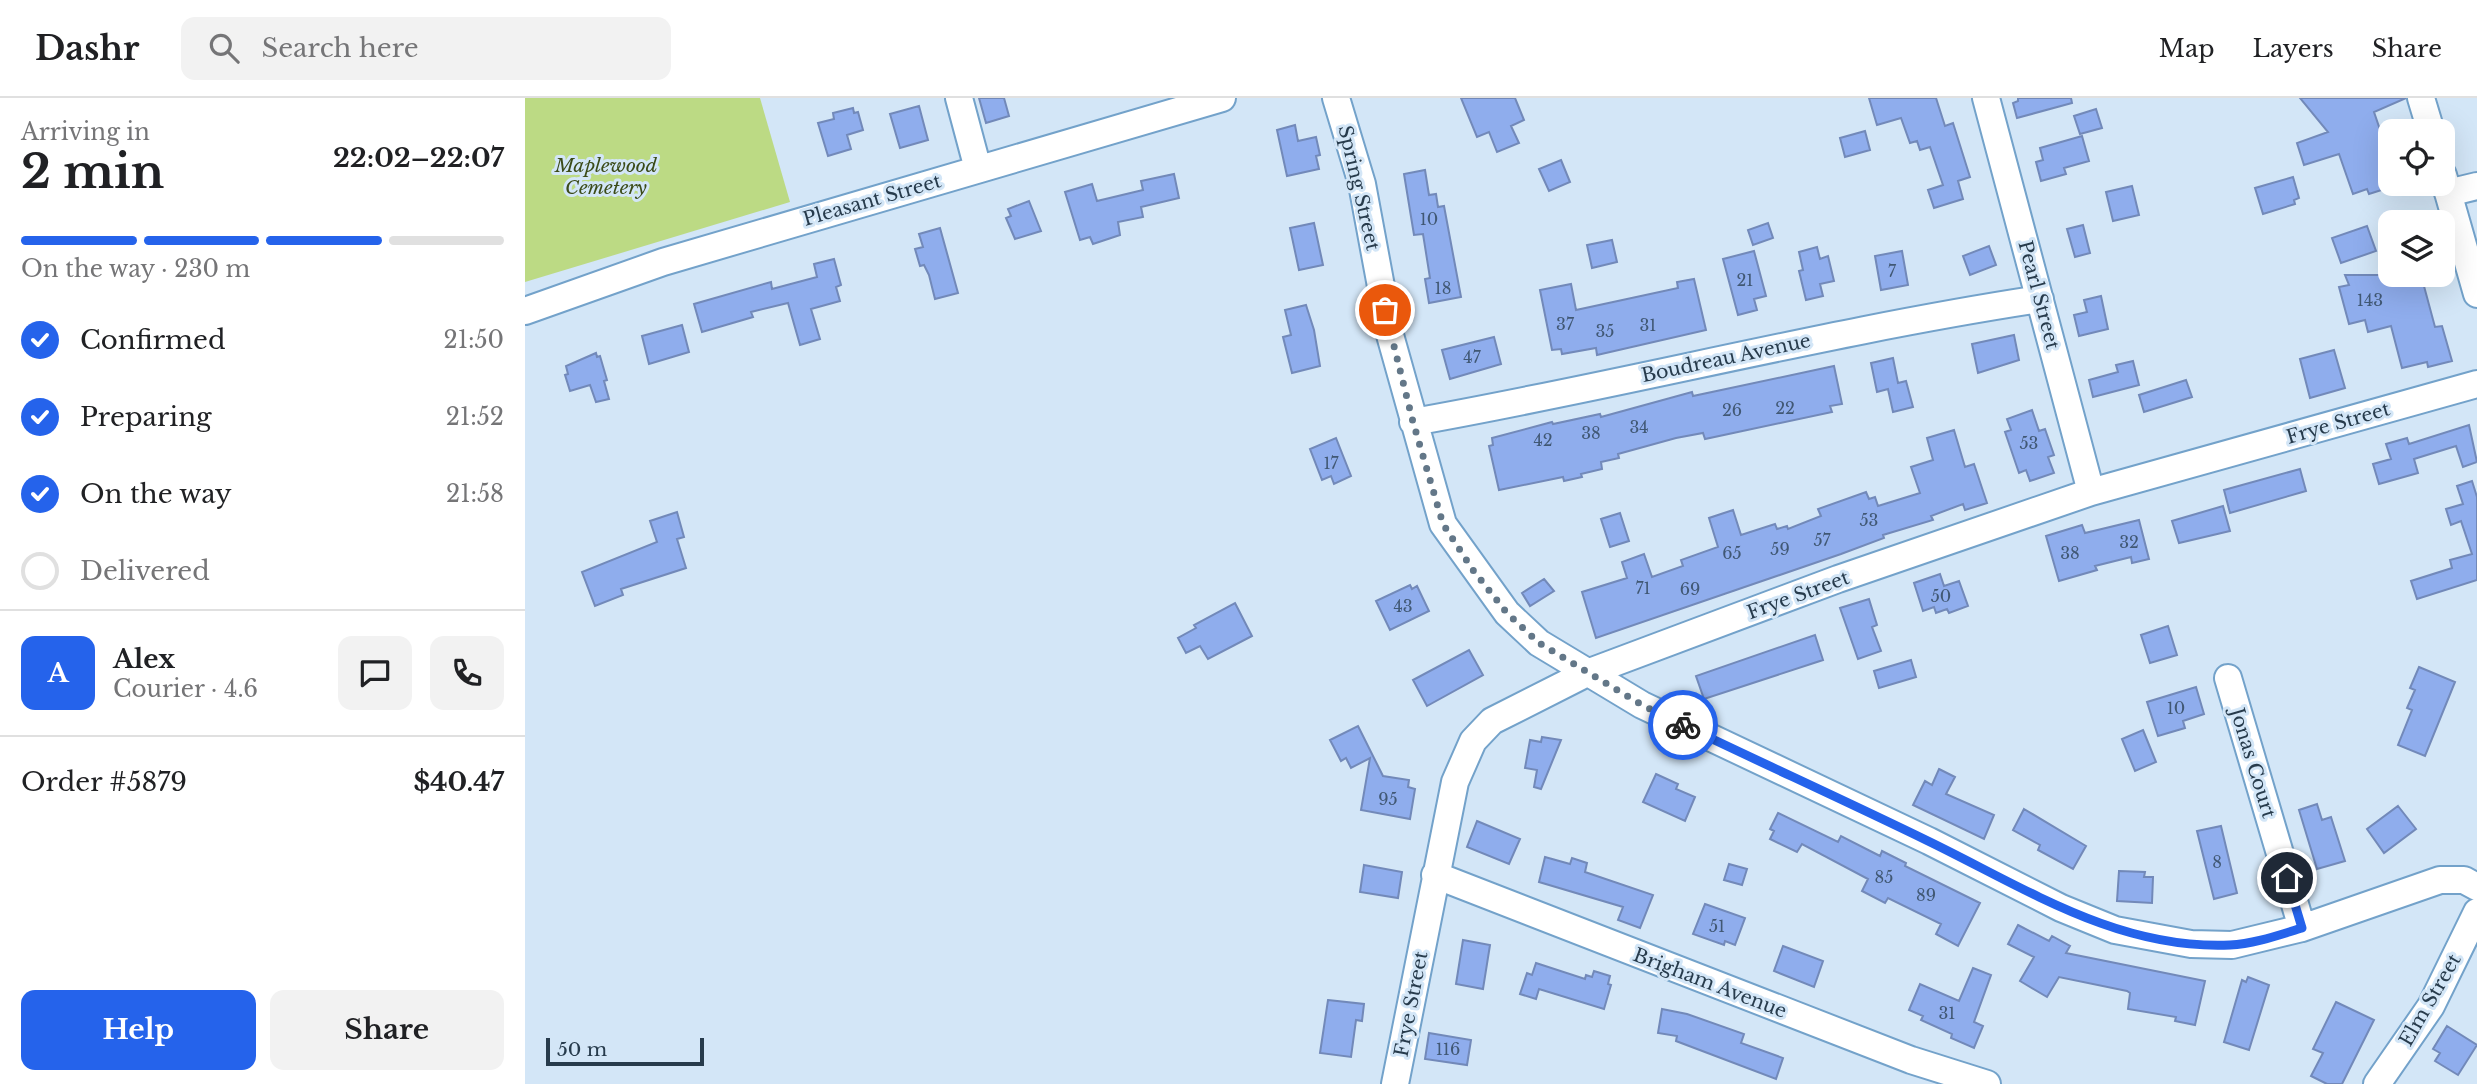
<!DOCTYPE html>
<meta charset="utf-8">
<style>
body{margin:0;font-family:"Libre Baskerville",serif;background:#f2f2f2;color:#202124;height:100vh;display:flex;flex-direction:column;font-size:26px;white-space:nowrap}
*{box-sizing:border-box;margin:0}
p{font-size:23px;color:#757577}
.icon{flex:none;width:38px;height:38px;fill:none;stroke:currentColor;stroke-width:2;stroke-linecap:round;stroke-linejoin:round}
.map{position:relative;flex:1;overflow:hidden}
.side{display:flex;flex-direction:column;background:#fff;width:525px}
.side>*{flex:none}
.fabs{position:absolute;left:1853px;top:21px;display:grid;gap:14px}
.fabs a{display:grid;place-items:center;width:77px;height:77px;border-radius:14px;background:#fff;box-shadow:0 7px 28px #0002;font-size:35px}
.scale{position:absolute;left:21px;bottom:18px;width:158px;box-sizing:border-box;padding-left:7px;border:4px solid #273b4c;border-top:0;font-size:19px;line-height:24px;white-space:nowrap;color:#273b4c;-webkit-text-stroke:5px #d3e6f7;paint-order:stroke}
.pin{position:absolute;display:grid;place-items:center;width:60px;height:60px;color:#fff;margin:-30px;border:4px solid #fff;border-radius:50%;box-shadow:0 2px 7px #0007}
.courier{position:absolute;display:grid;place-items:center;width:70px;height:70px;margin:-35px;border:5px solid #2563eb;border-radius:50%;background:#fff;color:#222;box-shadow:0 2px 9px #0007}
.summary em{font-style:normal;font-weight:700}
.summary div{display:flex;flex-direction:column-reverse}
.summary{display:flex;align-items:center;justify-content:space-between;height:119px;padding:0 21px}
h1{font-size:46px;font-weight:700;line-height:52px}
.bar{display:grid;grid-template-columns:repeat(4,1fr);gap:10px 7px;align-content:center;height:84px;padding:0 21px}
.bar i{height:9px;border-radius:5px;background:#e0e0e0}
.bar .selected{background:#2563eb}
.bar p{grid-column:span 4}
.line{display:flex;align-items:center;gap:18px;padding:0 21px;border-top:2px solid #e0e0e0}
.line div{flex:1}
.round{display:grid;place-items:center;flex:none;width:74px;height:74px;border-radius:14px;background:#f2f2f2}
ol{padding:0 21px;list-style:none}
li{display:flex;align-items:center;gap:21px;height:77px}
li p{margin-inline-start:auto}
li .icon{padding:7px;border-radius:50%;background:#2563eb;color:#fff;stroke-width:4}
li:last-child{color:#757577}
li i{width:38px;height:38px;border:4px solid #e0e0e0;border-radius:50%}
.action{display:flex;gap:14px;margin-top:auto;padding:14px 21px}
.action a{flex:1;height:80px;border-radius:14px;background:#2563eb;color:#fff;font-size:28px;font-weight:700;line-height:80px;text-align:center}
.action a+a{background:#f2f2f2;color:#202124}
header{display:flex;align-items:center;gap:42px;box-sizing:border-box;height:98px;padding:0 35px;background:#fff;border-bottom:2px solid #e0e0e0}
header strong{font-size:33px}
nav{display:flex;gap:38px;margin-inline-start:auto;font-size:24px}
.search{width:490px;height:63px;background:#f2f2f2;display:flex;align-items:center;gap:18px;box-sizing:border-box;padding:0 24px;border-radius:14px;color:#757577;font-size:26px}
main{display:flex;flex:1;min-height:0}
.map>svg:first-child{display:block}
.green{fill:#bcda84}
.building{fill:#8faded;stroke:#7289b9;stroke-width:2}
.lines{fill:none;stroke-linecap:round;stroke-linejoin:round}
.minor-casing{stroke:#73a2ca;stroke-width:30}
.minor{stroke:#fff;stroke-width:26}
.done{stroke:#637788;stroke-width:7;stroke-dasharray:0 12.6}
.route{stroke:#2563eb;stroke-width:9}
.labels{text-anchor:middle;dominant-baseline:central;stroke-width:6;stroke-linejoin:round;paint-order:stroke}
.number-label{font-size:16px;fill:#415874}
.park-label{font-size:19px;font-style:italic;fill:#3b4b18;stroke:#d3e6f7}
.street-label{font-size:19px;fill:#273b4c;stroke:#d3e6f7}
</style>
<header>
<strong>Dashr</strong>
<div class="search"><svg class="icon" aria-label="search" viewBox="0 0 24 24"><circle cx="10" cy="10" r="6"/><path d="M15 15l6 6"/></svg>Search here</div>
<nav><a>Map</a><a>Layers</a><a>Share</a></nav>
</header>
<main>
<section class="side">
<div class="summary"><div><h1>2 min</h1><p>Arriving in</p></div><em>22:02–22:07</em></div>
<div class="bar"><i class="selected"></i><i class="selected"></i><i class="selected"></i><i></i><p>On the way · 230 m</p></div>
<ol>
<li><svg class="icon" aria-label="check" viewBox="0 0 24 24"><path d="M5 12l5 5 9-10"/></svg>Confirmed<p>21:50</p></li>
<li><svg class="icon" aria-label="check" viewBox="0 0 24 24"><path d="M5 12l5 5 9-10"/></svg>Preparing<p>21:52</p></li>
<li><svg class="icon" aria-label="check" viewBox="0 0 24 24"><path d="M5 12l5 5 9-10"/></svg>On the way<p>21:58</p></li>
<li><i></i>Delivered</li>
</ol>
<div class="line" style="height:126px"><b class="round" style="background:#2563eb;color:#fff">A</b><div><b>Alex</b><p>Courier · 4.6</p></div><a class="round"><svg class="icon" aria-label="chat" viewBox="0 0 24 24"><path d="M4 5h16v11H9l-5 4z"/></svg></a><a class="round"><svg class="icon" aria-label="phone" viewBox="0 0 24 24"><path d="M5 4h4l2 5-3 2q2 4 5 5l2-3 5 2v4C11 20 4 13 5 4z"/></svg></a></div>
<div class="line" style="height:91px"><div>Order #5879</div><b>$40.47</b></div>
<div class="action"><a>Help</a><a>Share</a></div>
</section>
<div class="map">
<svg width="1952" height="986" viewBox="0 0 1952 986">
<rect width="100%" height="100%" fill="#d3e6f7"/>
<path class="green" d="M0,0h235l30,104 -265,80z"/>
<path class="building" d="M454,0h25l5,18 -23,7z
M936,0h54l9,22 -13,6 8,17 -22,9 -8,-20 -12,5z
M1344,0h67l9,28 8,-3 17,54 -12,4 5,18 -29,9 -6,-18 15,-5 -13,-38 -10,3 -3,-9 -7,2 -9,-25 -24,7z
M1493,0h53l1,5 -55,15 -4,-15 5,-2z
M1775,0h106l-32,14 17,50v25l-22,7 -2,-5 -14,5 -14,-40 -35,11 -7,-22 31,-11z
M394,8l9,34 -28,8 -10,-34z
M328,10l1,5 4,-1 5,18 -16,5 4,14 -23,7 -10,-33 16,-4 -1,-6z
M1571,11l6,19 -22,6 -6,-18z
M770,27l3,16 18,-4 4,18 -4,1 3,13 -32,7 -10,-46z
M1340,33l5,19 -25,7 -5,-19z
M1557,38l7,25 -25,7 2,6 -25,7 -5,-19 7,-2 -3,-12z
M1036,62l9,22 -21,9 -10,-22z
M900,72l4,25 7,-1 2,13 6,-1 17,91 -32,6 -4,-24 5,-1 -7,-44 -9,1 -10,-61z
M649,76l5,24 -38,9 2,10 -25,5 2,13 -27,9 -3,-7 -10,3 -15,-48 27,-8 5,17 46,-11 -2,-9z
M1768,79l6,21 -5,2 1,4 -32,10 -8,-26z
M1607,88l7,29 -26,6 -7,-29z
M504,103l12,30 -26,8 -9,-21 5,-2 -3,-7z
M789,125l9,42 -24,5 -9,-42z
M1243,125l5,15 -20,7 -5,-15z
M1558,127l7,28 -15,4 -8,-28z
M1842,128l9,25 -35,12 -9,-25z
M415,130l18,65 -23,6 -6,-24 -5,-10 -4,1 -5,-17 8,-2 -4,-13z
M1087,142l5,22 -25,6 -5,-23z
M1464,148l7,19 -26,10 -7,-19z
M1292,149l3,12 8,-3 6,25 -14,3 3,12 -17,4 -7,-29 4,-1 -4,-18z
M1229,153l12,45 -12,3 3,11 -19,5 -15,-56z
M1377,153l6,34 -27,5 -6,-34z
M309,161l7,26 -5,2 4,14 -29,8 9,30 -20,6 -12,-42 -37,9 2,5 -51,15 -8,-28 77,-22 1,7 45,-12 -3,-13z
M1820,177h76l14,52 7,-1 10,35 -24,6 -1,-5 -25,6 -11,-42 -23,6 -3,-12 -16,4 -10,-37 10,-2z
M1169,181l12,51 -109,25 -1,-7 -34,6 -1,-5 -9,1 -12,-60 31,-6 5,26 102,-22 -1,-6z
M1576,198l7,33 -29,7 -5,-21 13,-3 -3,-12z
M781,207l8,25 6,36 -28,7 -9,-36 8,-2 -6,-25z
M157,227l7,27 -40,12 -7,-28z
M1489,237l5,25 -41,13 -6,-29z
M969,239l7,27 -51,15 -8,-29z
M1809,252l11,38 -35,10 -10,-39z
M71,255l1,4 3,-1 7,24 -3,1 5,18 -13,3 -6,-17 -20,6 -5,-16 3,-1 -2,-8z
M1368,260l5,25 8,-2 7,26 -20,5 -5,-23 -11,3 -6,-29z
M1608,263l6,24 -46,12 -4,-17 29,-8 -2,-7z
M1309,268l8,38 -12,2 2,6 -127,27 -2,-6 -27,5 -58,16 1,4 -18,4 1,7 -21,5 1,3 -18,4 -1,-4 -64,13 -10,-44 4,-1 -1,-7 60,-16 1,2 47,-10 1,3 91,-25 1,4z
M1661,282l6,17 -48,15 -5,-17z
M1507,312l7,21 6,-2 9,26 -6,2 6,16 -24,8 -4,-11 -7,3 -14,-41 6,-2 -4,-11z
M1944,327l8,37 -14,5 -7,-21 -42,13 4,14 -39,11 -6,-20 18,-5 -5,-15 21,-6 2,6z
M1429,332l11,37 9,-3 13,39 -22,7 -2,-6 -32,12 2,4 -50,15 1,3 -43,16 -245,84 -14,-46 45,-14 -5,-16 22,-8 8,23 31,-11 -2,-6 37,-13 -9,-29 24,-8 8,25 34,-11 2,5 10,-3 1,3 33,-13 -3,-7 48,-17 3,7 6,-2 3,9 42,-13 -9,-26 22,-7 -6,-22z
M811,340l15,38 -17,8 -3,-8 -9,4 -12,-31z
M1775,371l6,22 -76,22 -6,-23z
M1947,383l5,16v83l-60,19 -6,-18 41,-13 -2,-8 22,-6 -11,-33 -10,4 -5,-16 17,-5 -6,-18z
M1698,408l7,25 -51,12 -7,-22z
M152,414l7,25 -7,2 9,29 -65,21 2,6 -28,11 -13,-34 75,-30 -7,-21z
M1095,415l9,28 -19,6 -9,-28z
M1614,422l10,39 -17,4 -1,-6 -36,9 2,4 -38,11 -13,-45 36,-11 3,8z
M1415,476l4,12 15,-5 9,25 -19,7 -2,-4 -11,4 -2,-6 -11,4 -9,-28z
M1019,481l10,12 -24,15 -8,-13z
M885,487l2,4 5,-3 12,25 -39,19 -14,-29z
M1344,501l8,26 -5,2 9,24 -23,8 -18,-51z
M710,505l17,33 -44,23 -8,-13 -14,7 -8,-15 18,-10 -2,-3z
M1643,528l9,29 -27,8 -9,-28z
M1290,537l8,25 -119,39 -8,-23z
M944,552l14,25 -56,31 -14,-26z
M1386,562l5,17 -37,11 -5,-17z
M1894,569l36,15 -30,74 -27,-11 14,-35 -5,-2 8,-18 -5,-2z
M1671,589l8,27 -21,7 2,7 -27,8 -11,-34z
M833,628l25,50 26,4 -1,7 7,2 -5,30 -49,-9 9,-52 -19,10 -5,-10 -5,3 -11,-21z
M1618,632l13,32 -21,9 -13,-32z
M1017,639l19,3 -20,49 -7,-2 3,-17 -12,-2 5,-28 11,2z
M1414,671l16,8 -9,17 48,21 -10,24 -71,-34 12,-24 7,4z
M1131,676l22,10 -2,5 19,8 -10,24 -42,-19z
M1792,706l5,16 9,-3 14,44 -28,8 -18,-59z
M1873,708l18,23 -32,24 -17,-24z
M1499,711l62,37 -13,23 -35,-19 2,-5 -27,-15z
M1253,715l60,29 3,-6 39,20 2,-5 24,12 -1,3 75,37 -22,43 -22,-12 5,-10 -53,-26 -3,5 -23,-12 6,-12 -66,-35 -5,8 -27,-13 4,-8 -4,-2z
M952,723l43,18 -11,25 -42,-17z
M1696,728l16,67 -23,6 -17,-68z
M1020,759l25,7 2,-6 15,5 -2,9 68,23 -13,33 -22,-8 5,-13 -84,-25z
M1204,766l18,5 -5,16 -18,-5z
M839,767l38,7 -4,26 -38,-6z
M1594,773l26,1 -1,5h9l-1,26 -35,-2z
M1180,806l40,14 -10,27 -10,-4 -1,4 -31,-11z
M1493,827l31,16 3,-5 18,10 -4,7 139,28 -10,44 -20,-4 1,-4 -48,-8 2,-16 -3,-2 -68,-14 -12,20 -27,-16 14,-24 -26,-13z
M938,842l27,5 -7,44 -27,-5z
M1258,848l40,15 -9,26 -40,-16z
M1011,865l49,16 1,-4 6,2 2,-6 16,5 -2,8 3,1 -7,24 -65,-20 -3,10 -16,-5 7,-21 5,2z
M1448,870l18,7 -17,47 9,4 -9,22 -23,-10 1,-4 -31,-14 2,-4 -14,-6 11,-26 39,17z
M1723,879l21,8 -20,65 -25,-8 18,-62 4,2z
M803,902l36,4 -2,17 -6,-1 -5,37 -31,-4z
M1811,904l38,18 -32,64h-15l-16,-8 12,-23 -10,-4z
M1137,911l25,5 57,20 -3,9 42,15 -7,21 -100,-38 1,-5 -19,-3z
M1922,928l30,19 -19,30 -23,-14 5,-8 -7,-4z
M904,935l42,7 -4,25 -42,-6z"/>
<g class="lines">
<g class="minor-casing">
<path id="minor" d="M434,0l19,71
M811,0l26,86 28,151 53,189 64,89 32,30 103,62 287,136 132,67 54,22 76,14 41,1 70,-17 138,-48h24l13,7
M1461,0l105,394
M1896,0l10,33
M1918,77l34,119
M1923,95l29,-7
M0,213l138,-49 559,-164
M888,324c210,-37 416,-91 627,-123
M1703,580l74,250
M910,777l476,185 76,24
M870,986l60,-302 18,-41 19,-20 95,-48 251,-94 253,-87 386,-108
M1852,986l54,-78 46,-94"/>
</g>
<use href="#minor" class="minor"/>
</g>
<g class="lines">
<path class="done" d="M860,212l28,112 30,102 30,46 34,43 32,30 103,62 41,20"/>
<path class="route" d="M1158,627c81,39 163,76 245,116 97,47 190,109 302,104 24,-1 49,-10 72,-17l-15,-50"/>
</g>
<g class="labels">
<g class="number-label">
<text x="904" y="121">10</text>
<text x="1367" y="173">7</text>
<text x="1220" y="182">21</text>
<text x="918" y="190">18</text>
<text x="1845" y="202">143</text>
<text x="1040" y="226">37</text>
<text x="1123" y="227">31</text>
<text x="1080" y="233">35</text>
<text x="947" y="259">47</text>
<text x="1260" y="310">22</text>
<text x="1207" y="312">26</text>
<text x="1114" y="329">34</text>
<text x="1066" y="335">38</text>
<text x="1018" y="342">42</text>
<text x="1504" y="345">53</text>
<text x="806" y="365">17</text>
<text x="1344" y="422">53</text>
<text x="1297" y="442">57</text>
<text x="1604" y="444">32</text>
<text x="1255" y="451">59</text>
<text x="1207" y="455">65</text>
<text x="1545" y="455">38</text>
<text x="1118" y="490">71</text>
<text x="1165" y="491">69</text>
<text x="1416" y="498">50</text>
<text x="878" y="508">43</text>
<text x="1651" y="610">10</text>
<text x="863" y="701">95</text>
<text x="1692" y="764">8</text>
<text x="1359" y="779">85</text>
<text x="1401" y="797">89</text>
<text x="1192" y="828">51</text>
<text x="1422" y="915">31</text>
<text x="923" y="951">116</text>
</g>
<g class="park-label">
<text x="81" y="67">Maplewood<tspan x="81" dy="22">Cemetery</tspan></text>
</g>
<g class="street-label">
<text transform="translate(834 90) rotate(77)">Spring Street</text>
<text transform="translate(347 102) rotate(-16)">Pleasant Street</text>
<text transform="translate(1514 197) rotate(75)">Pearl Street</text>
<text transform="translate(1201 260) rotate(-12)">Boudreau Avenue</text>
<text transform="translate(1813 325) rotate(-16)">Frye Street</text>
<text transform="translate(1273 497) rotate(-20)">Frye Street</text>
<text transform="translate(1728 665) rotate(73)">Jonas Court</text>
<text transform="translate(1185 885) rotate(21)">Brigham Avenue</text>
<text transform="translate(1905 902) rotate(-60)">Elm Street</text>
<text transform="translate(886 906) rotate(-79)">Frye Street</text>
</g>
</g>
</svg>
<div class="fabs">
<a><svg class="icon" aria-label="locate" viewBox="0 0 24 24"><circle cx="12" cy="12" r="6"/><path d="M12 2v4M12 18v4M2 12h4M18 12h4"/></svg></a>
<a><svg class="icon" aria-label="layers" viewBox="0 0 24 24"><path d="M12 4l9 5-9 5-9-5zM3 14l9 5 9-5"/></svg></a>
</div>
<div class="scale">50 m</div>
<div class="pin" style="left:860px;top:212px;background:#ea580c"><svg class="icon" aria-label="bag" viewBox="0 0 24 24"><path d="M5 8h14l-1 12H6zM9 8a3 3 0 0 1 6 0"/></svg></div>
<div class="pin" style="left:1762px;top:780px;background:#1f2937"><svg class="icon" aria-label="home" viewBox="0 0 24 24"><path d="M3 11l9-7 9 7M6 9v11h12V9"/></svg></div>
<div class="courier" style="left:1158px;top:627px"><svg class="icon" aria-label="bike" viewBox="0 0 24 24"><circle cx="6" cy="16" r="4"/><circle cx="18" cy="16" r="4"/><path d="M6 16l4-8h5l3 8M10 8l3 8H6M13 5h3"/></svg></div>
</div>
</main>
